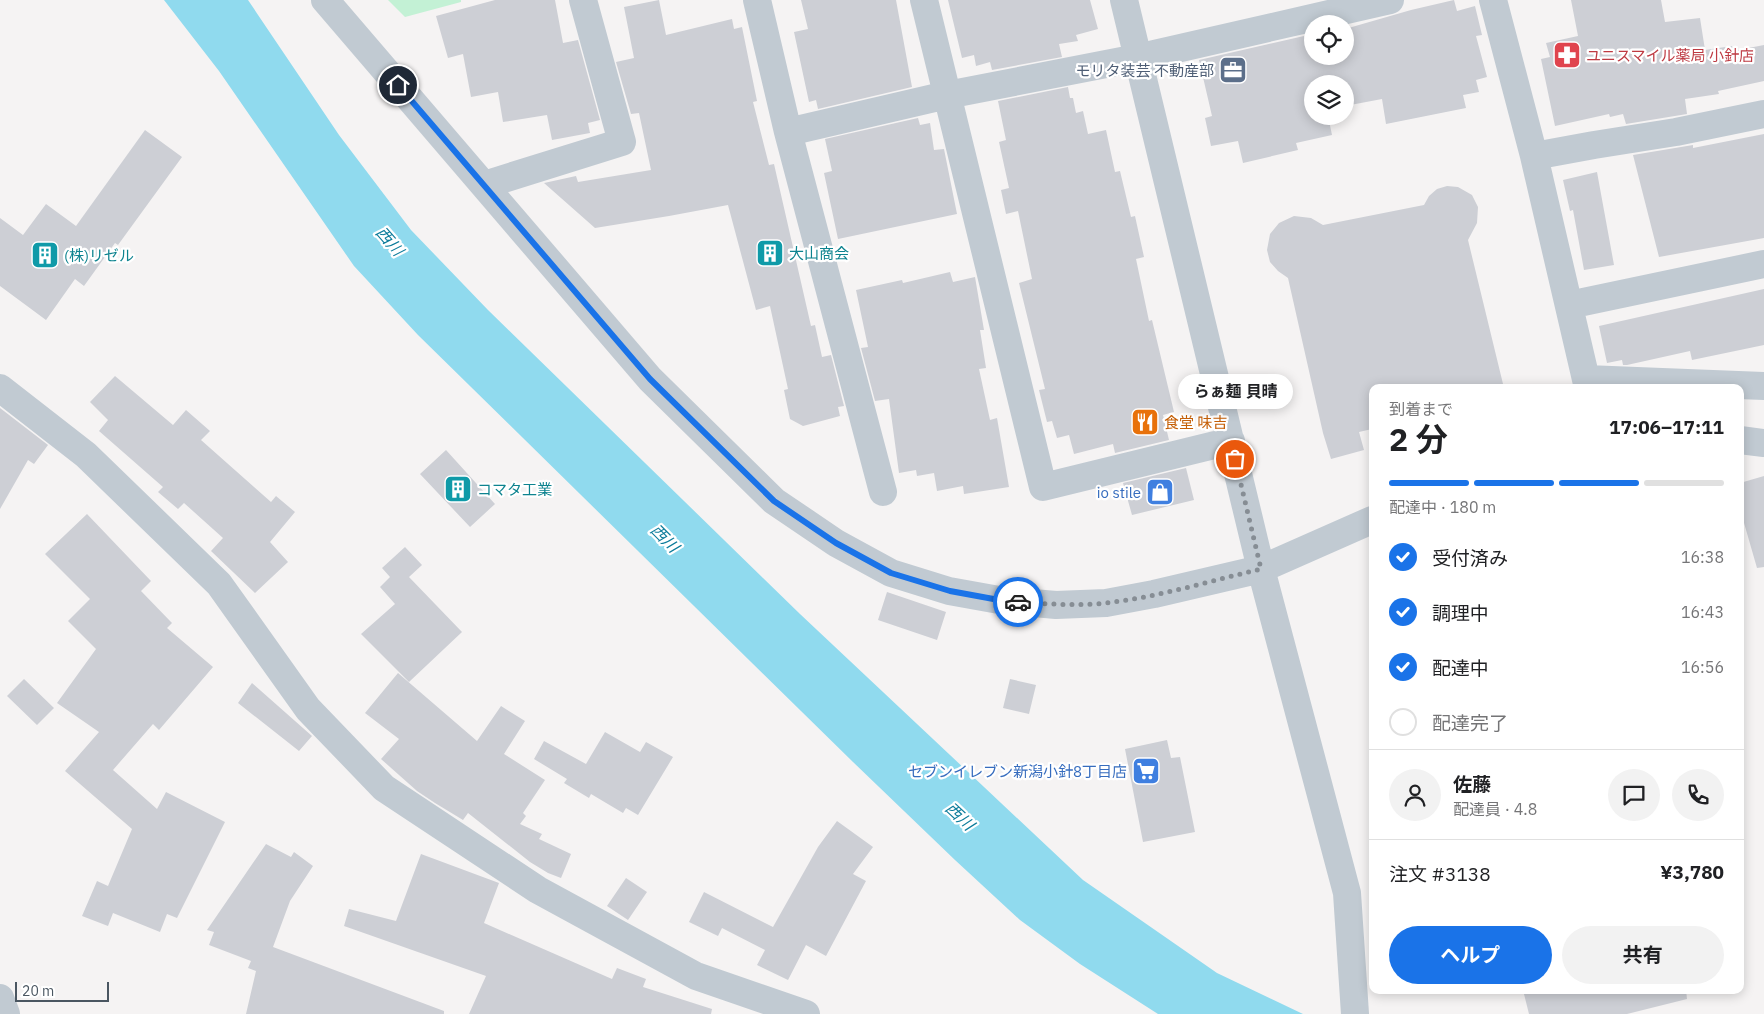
<!DOCTYPE html>
<html lang="ja">
<meta charset="utf-8">
<style>
body{margin:0;font-family:"IBM Plex Sans","Noto Sans JP",sans-serif;background:#f2f2f2;color:#202124;height:100vh;display:flex;flex-direction:column;font-size:19px;white-space:nowrap}
*{box-sizing:border-box;margin:0}
p{font-size:16px;color:#757577}
.icon{flex:none;width:28px;height:28px;fill:none;stroke:currentColor;stroke-width:2;stroke-linecap:round;stroke-linejoin:round}
.map{position:relative;flex:1;overflow:hidden}
.drawer{position:absolute;left:1369px;top:384px;width:375px;height:610px;display:flex;flex-direction:column;background:#fff;border-radius:10px;box-shadow:0 2px 12px #0003}
.drawer>*{flex:none}
.controls{position:absolute;left:1304px;top:15px;display:grid;gap:10px}
.controls a{display:grid;place-items:center;width:50px;height:50px;border-radius:50%;background:#fff;box-shadow:0 2px 12px #0003;font-size:25px}
.scale{position:absolute;left:15px;bottom:12px;width:94px;box-sizing:border-box;padding-left:5px;border:2px solid #4a5661;border-top:0;font-size:14px;line-height:18px;white-space:nowrap;color:#4a5661;-webkit-text-stroke:4px #fff;paint-order:stroke}
.pin{position:absolute;display:grid;place-items:center;width:42px;height:42px;color:#fff;margin:-21px;border:2px solid #fff;border-radius:50%;box-shadow:0 1px 5px #0007}
.courier{position:absolute;display:grid;place-items:center;width:50px;height:50px;margin:-25px;border:4px solid #1a73e8;border-radius:50%;background:#fff;color:#222;box-shadow:0 1px 6px #0007}
.bubble{position:absolute;height:35px;border-radius:18px;background:#fff;box-shadow:0 2px 12px #0003;font-size:16px;font-weight:700;line-height:35px;text-align:center}
.summary em{font-style:normal;font-weight:700}
.summary div{display:flex;flex-direction:column-reverse}
.summary{display:flex;align-items:center;justify-content:space-between;height:85px;padding:0 20px}
h1{font-size:32px;font-weight:700;line-height:38px}
.bar{display:grid;grid-template-columns:repeat(4,1fr);gap:8px 5px;align-content:center;height:60px;padding:0 20px}
.bar i{height:6px;border-radius:4px;background:#e0e0e0}
.bar .on{background:#1a73e8}
.bar p{grid-column:span 4}
.line{display:flex;align-items:center;gap:12px;padding:0 20px;border-top:1px solid #e0e0e0}
.line div{flex:1}
.round{display:grid;place-items:center;flex:none;width:52px;height:52px;border-radius:26px;background:#f2f2f2}
ol{padding:0 20px;list-style:none}
li{display:flex;align-items:center;gap:15px;height:55px}
li p{margin-inline-start:auto}
li .icon{padding:5px;border-radius:50%;background:#1a73e8;color:#fff;stroke-width:4}
li:last-child{color:#757577}
li i{width:28px;height:28px;border:2px solid #e0e0e0;border-radius:50%}
.cta{display:flex;gap:10px;margin-top:auto;padding:10px 20px}
.cta a{flex:1;height:58px;border-radius:30px;background:#1a73e8;color:#fff;font-size:20px;font-weight:700;line-height:58px;text-align:center}
.cta a+a{background:#f2f2f2;color:#202124}
.map>svg:first-child{display:block}
.green{fill:#c3f1d5}
.water{fill:#90daee}
.building{fill:#cdcfd5}
.lines{fill:none;stroke-linecap:round;stroke-linejoin:round}
.minor{stroke:#c1cad2;stroke-width:28}
.done{stroke:#868d94;stroke-width:5;stroke-dasharray:0 9}
.route{stroke:#1a73e8;stroke-width:6}
.labels{text-anchor:middle;dominant-baseline:central;stroke-width:4.5;stroke-linejoin:round;paint-order:stroke}
.health-label{font-size:15px;fill:#be3a42;stroke:#fff;text-anchor:start}
.service-label{font-size:15px;fill:#4e5e75;stroke:#fff;text-anchor:end}
.culture-label{font-size:15px;fill:#0d838f;stroke:#fff;text-anchor:start}
.food-label{font-size:15px;fill:#c56008;stroke:#fff;text-anchor:start}
.shop-label{font-size:15px;fill:#366cbe;stroke:#fff;text-anchor:end}
.water-label{font-size:16px;font-style:italic;fill:#0c7c9b;stroke:#fff}
</style>
<div class="map">
<svg width="1764" height="1014" viewBox="0 0 1764 1014">
<rect width="100%" height="100%" fill="#f5f3f3"/>
<path class="green" d="M388,0h73v2l-56,15z"/>
<path class="water" d="M164,0h84l91,135 72,95 77,80 312,304 283,266 134,93 86,41h-145l-78,-50 -60,-44 -65,-60 -102,-98 -435,-427 -64,-69 -135,-195z"/>
<path class="building" d="M495,0h60l8,43 15,-3 22,80 -12,3 2,10 -38,7 -5,-25 -44,7 -5,-30 -27,5 -8,-43 -15,4 -12,-42z
M659,0l7,35 66,-16 2,10 8,-2 15,74 -4,1 16,63 5,-1 37,162 4,-1 7,32 9,-2 13,51 -6,1 2,9 -37,10 -13,-7 -6,-29 4,-1 -18,-83 -14,4 -28,-105 -59,11 -74,12 -51,-45 32,-7 2,6 73,-12 -12,-57 -8,1 -15,-52 18,-4 -10,-51z
M801,0h95l16,87 -94,22 -2,-9 -7,2 -15,-70 14,-3z
M948,0h142l8,29 -22,6 2,6 -19,3 3,13 -70,13 -2,-8 -14,4 -2,-11 -12,3z
M1454,0l3,11 18,-5 7,29 -6,1 11,41 -11,3 3,12 -16,3 3,13 -80,16 -4,-25 -37,7v-22h-33v32h16l4,19 -36,8 2,7 -55,13 -5,-22 -27,5 -6,-28 7,-2 -13,-56 105,-24 1,4 7,-2v18h33v-27l66,-19z
M1571,0h90l4,22 35,-4 5,32 27,-4 1,5 31,-6v36l-46,10 1,3 -34,5 2,15 -61,10 -3,-10 -13,3 -1,-3 -54,12 -14,-67 9,-2 -4,-14 32,-7z
M1068,87l2,11h3l3,15 7,-2 5,23 18,-4 9,42 5,-1 11,46 4,-1 9,41 -8,2 13,62 3,-1 22,92 -11,3 6,25 -54,13 -2,-9 -39,10 -5,-19 -12,3 -5,-17 -5,1 -8,-32 6,-1 -26,-106 13,-4 -14,-68 -12,3 -5,-24 8,-2 -10,-46 7,-2 -8,-39z
M918,118l2,7 10,-2 4,27 10,-1 13,65 -119,25 -14,-66 8,-2 -7,-32z
M145,130l37,27 -64,88 -3,-2 -31,43 -9,-7 -29,41 -46,-34v-68l23,17 23,-31 30,22z
M1764,134v104l-105,19 -26,-102 60,-10v3z
M1597,172l17,93 -30,5 -11,-60 -3,1 -7,-31z
M1447,186l11,1 14,8 6,12 -1,16 -9,17 36,148h-132v41l-13,3 5,18 -33,9 -8,-26 -35,-155 -10,-7 -8,-9 -3,-12 3,-16 9,-11 15,-7 17,2 12,7 101,-20 5,-9 8,-7z
M950,272l3,10 22,-5 9,53h-4l6,38 -7,1 11,51 7,-2 12,69 -45,7 -1,-8 -26,5 -3,-18 -17,3 -1,-6 -17,3 -10,-74 -14,2 -14,-53 7,-1 -12,-57 46,-10 1,3z
M1764,289v56l-72,15 -2,-9 -63,14h-4l-1,-5 -15,3 -8,-37z
M115,376l58,49 13,-15 24,21 -9,9 70,62 5,-6 19,16 -25,30 18,20 -33,31 -44,-42 12,-13 -39,-35 -6,6 -20,-17 5,-5 -64,-56 9,-11 -18,-18z
M0,408l48,37 -14,19 -6,-4 -28,49z
M446,450l49,54 -25,23 -50,-53z
M1186,468l8,32 -62,15 -9,-32z
M1764,476v91l-7,1 -17,-59v-26z
M87,514l64,67 -10,10 31,32 -5,5 46,39 -54,63 -6,-6 -40,46 44,39 9,-17 59,30 -48,96 -10,-4 -7,18 -47,-19 -5,13 -26,-10 15,-35 11,5 24,-57 -67,-58 34,-39 -42,-29 39,-54 -28,-28 22,-22 -45,-45z
M405,547l17,18 -13,12 53,55 -53,50 -48,-48 34,-30 -15,-17 10,-10 -8,-9z
M887,592l59,20 -9,28 -59,-20z
M398,673l79,68 24,-35 24,15 -21,33 41,26 -22,33 3,3 -6,8 22,10 -3,5 32,15 -10,24 -13,-5 -18,-11 -62,-49 -5,7 -28,-17 -18,-12 -36,-32 18,-20 -34,-26z
M24,679l30,29 -17,17 -30,-29z
M1010,679l26,6 -7,29 -26,-6z
M252,683l60,53 -13,15 -61,-48z
M605,732l35,20 6,-10 27,15 -35,58 -12,-7 -3,5 -32,-19 -2,4 -25,-15 3,-4 -33,-20 10,-18 42,23z
M1167,740l4,18 9,-1 15,75 -52,10 -18,-93z
M837,821l36,26 -20,27 13,7 -40,75 -20,-11 -18,35 -31,-15 8,-15 -43,-22 -4,8 -29,-14 15,-30 69,35 45,-80z
M266,844l25,13 3,-5 19,14 -23,35 -17,46 171,64v3h-198l10,-43 -8,-3 3,-7 -42,-16 5,-13 -7,-2z
M421,854l78,29 -15,40 128,56 5,-11 29,11 -3,8 69,22 -1,5h-242l17,-38 -142,-50 5,-17 47,12z
M626,878l21,14 -19,28 -21,-14z
M1523,990h163l1,9 -60,15h-98z"/>
<g class="lines">
<path class="minor" d="M325,0l325,379 124,122 62,42 55,30 58,18 50,9 57,5 50,-2 48,-9 107,-25 111,-49
M757,0l31,132 95,360
M924,0l119,487 188,-46
M1124,0l137,569 86,324 8,121
M1493,0l41,156 54,232
M788,132l159,-37 190,-37 253,-58
M1534,156l60,-11 82,-13 88,-18
M484,185l138,-43 -39,-142
M1569,305l195,-41
M1586,379l178,7
M0,388l86,67 133,129 89,125 76,79 154,102 158,86 110,38
M1740,440l24,3
M0,998l6,16"/>
</g>
<g class="lines">
<path class="done" d="M1018,602c29,2 59,4 88,1 52,-6 104,-22 155,-34l-26,-110"/>
<path class="route" d="M398,85l252,294 124,122 62,42 55,30 59,18 49,9 19,2"/>
</g>
<defs>
<g id="pharmacy-square" transform="scale(1.4375)"><rect x="-9" y="-9" width="18" height="18" rx="4" fill="#e0444e" stroke="#fff"/><path d="M-2-6h4v4h4v4h-4v4h-4v-4h-4v-4h4Z" fill="#fff"/></g>
<g id="office-square" transform="scale(1.4375)"><rect x="-9" y="-9" width="18" height="18" rx="4" fill="#5c6f8a" stroke="#fff"/><path d="M-6-3h4V-5.5h4V-3h4V5H-6ZM-1-4.5V-3h2v-1.5ZM-6 0V1H6V0Z" fill="#fff"/></g>
<g id="building-square" transform="scale(1.4375)"><rect x="-9" y="-9" width="18" height="18" rx="4" fill="#0f9aa8" stroke="#fff"/><path d="M-4-6H4V6H1V3H-1V6H-4ZM-2.5-4.3h1.7v1.8h-1.7ZM.8-4.3h1.7v1.8H.8ZM-2.5-1h1.7V.8h-1.7ZM.8-1h1.7V.8H.8Z" fill="#fff"/></g>
<g id="restaurant-square" transform="scale(1.4375)"><rect x="-9" y="-9" width="18" height="18" rx="4" fill="#e8710a" stroke="#fff"/><path d="M-5-6h1v4h1v-4h1v4h1v-4h1v5L-1.5 .5V6h-2V.5L-5-1ZM5-6V6H3V1.5H1.5Q1.5-4 5-6Z" fill="#fff"/></g>
<g id="shop-square" transform="scale(1.4375)"><rect x="-9" y="-9" width="18" height="18" rx="4" fill="#3f7fe0" stroke="#fff"/><path d="M-5-2.5h2.3a2.7 3.5 0 0 1 5.4 0H5L5.5 6h-11ZM-1.5-2.5h3a1.5 2.3 0 0 0-3 0Z" fill="#fff"/></g>
<g id="supermarket-square" transform="scale(1.4375)"><rect x="-9" y="-9" width="18" height="18" rx="4" fill="#3f7fe0" stroke="#fff"/><path d="M-6-5.5h2.5l.6 2H6L4.5 2H-2.5L-4.4-4H-6ZM-1.5 3.2a1.3 1.3 0 1 0 .1 0ZM3 3.2a1.3 1.3 0 1 0 .1 0Z" fill="#fff"/></g>
</defs>
<g fill-rule="evenodd">
<use href="#pharmacy-square" x="1567" y="55"/>
<use href="#office-square" x="1233" y="70"/>
<use href="#building-square" x="770" y="253"/>
<use href="#building-square" x="45" y="255"/>
<use href="#restaurant-square" x="1145" y="422"/>
<use href="#building-square" x="458" y="489"/>
<use href="#shop-square" x="1160" y="492"/>
<use href="#supermarket-square" x="1146" y="771"/>
</g>
<g class="labels">
<g class="health-label">
<text x="1586" y="55">ユニスマイル薬局 小針店</text>
</g>
<g class="service-label">
<text x="1214" y="70">モリタ装芸 不動産部</text>
</g>
<g class="culture-label">
<text x="789" y="253">大山商会</text>
<text x="64" y="255">(株)リゼル</text>
<text x="477" y="489">コマタ工業</text>
</g>
<g class="food-label">
<text x="1164" y="422">食堂 味吉</text>
</g>
<g class="shop-label">
<text x="1141" y="492">io stile</text>
<text x="1127" y="771">セブンイレブン新潟小針8丁目店</text>
</g>
<g class="water-label">
<text transform="translate(390 241) rotate(49)">西川</text>
<text transform="translate(665 538) rotate(45)">西川</text>
<text transform="translate(960 816) rotate(43)">西川</text>
</g>
</g>
</svg>
<div class="controls">
<a><svg class="icon" aria-label="locate" viewBox="0 0 24 24"><circle cx="12" cy="12" r="6"/><path d="M12 2v4M12 18v4M2 12h4M18 12h4"/></svg></a>
<a><svg class="icon" aria-label="layers" viewBox="0 0 24 24"><path d="M12 4l9 5-9 5-9-5zM3 14l9 5 9-5"/></svg></a>
</div>
<div class="scale">20 m</div>
<div class="pin" style="left:1235px;top:459px;background:#ea580c"><svg class="icon" aria-label="bag" viewBox="0 0 24 24"><path d="M5 8h14l-1 12H6zM9 8a3 3 0 0 1 6 0"/></svg></div>
<div class="pin" style="left:398px;top:85px;background:#1f2937"><svg class="icon" aria-label="home" viewBox="0 0 24 24"><path d="M3 11l9-7 9 7M6 9v11h12V9"/></svg></div>
<div class="courier" style="left:1018px;top:602px"><svg class="icon" aria-label="car" viewBox="0 0 24 24"><path d="M5 17H2v-5l4-1 3-4h7l3 4 3 1v5h-3M9 17h6M6 11h13"/><circle cx="7" cy="17" r="2"/><circle cx="17" cy="17" r="2"/></svg></div>
<div class="bubble" style="left:1178px;top:374px;width:115px">らぁ麺 貝晴</div>
<section class="drawer">
<div class="summary"><div><h1>2 分</h1><p>到着まで</p></div><em>17:06–17:11</em></div>
<div class="bar"><i class="on"></i><i class="on"></i><i class="on"></i><i></i><p>配達中 · 180 m</p></div>
<ol>
<li><svg class="icon" aria-label="check" viewBox="0 0 24 24"><path d="M5 12l5 5 9-10"/></svg>受付済み<p>16:38</p></li>
<li><svg class="icon" aria-label="check" viewBox="0 0 24 24"><path d="M5 12l5 5 9-10"/></svg>調理中<p>16:43</p></li>
<li><svg class="icon" aria-label="check" viewBox="0 0 24 24"><path d="M5 12l5 5 9-10"/></svg>配達中<p>16:56</p></li>
<li><i></i>配達完了</li>
</ol>
<div class="line" style="height:90px"><a class="round"><svg class="icon" aria-label="person" viewBox="0 0 24 24"><circle cx="12" cy="8" r="4"/><path d="M4 21q1-7 8-7t8 7"/></svg></a><div><b>佐藤</b><p>配達員 · 4.8</p></div><a class="round"><svg class="icon" aria-label="chat" viewBox="0 0 24 24"><path d="M4 5h16v11H9l-5 4z"/></svg></a><a class="round"><svg class="icon" aria-label="phone" viewBox="0 0 24 24"><path d="M5 4h4l2 5-3 2q2 4 5 5l2-3 5 2v4C11 20 4 13 5 4z"/></svg></a></div>
<div class="line" style="height:65px"><div>注文 #3138</div><b>¥3,780</b></div>
<div class="cta"><a>ヘルプ</a><a>共有</a></div>
</section>
</div>
